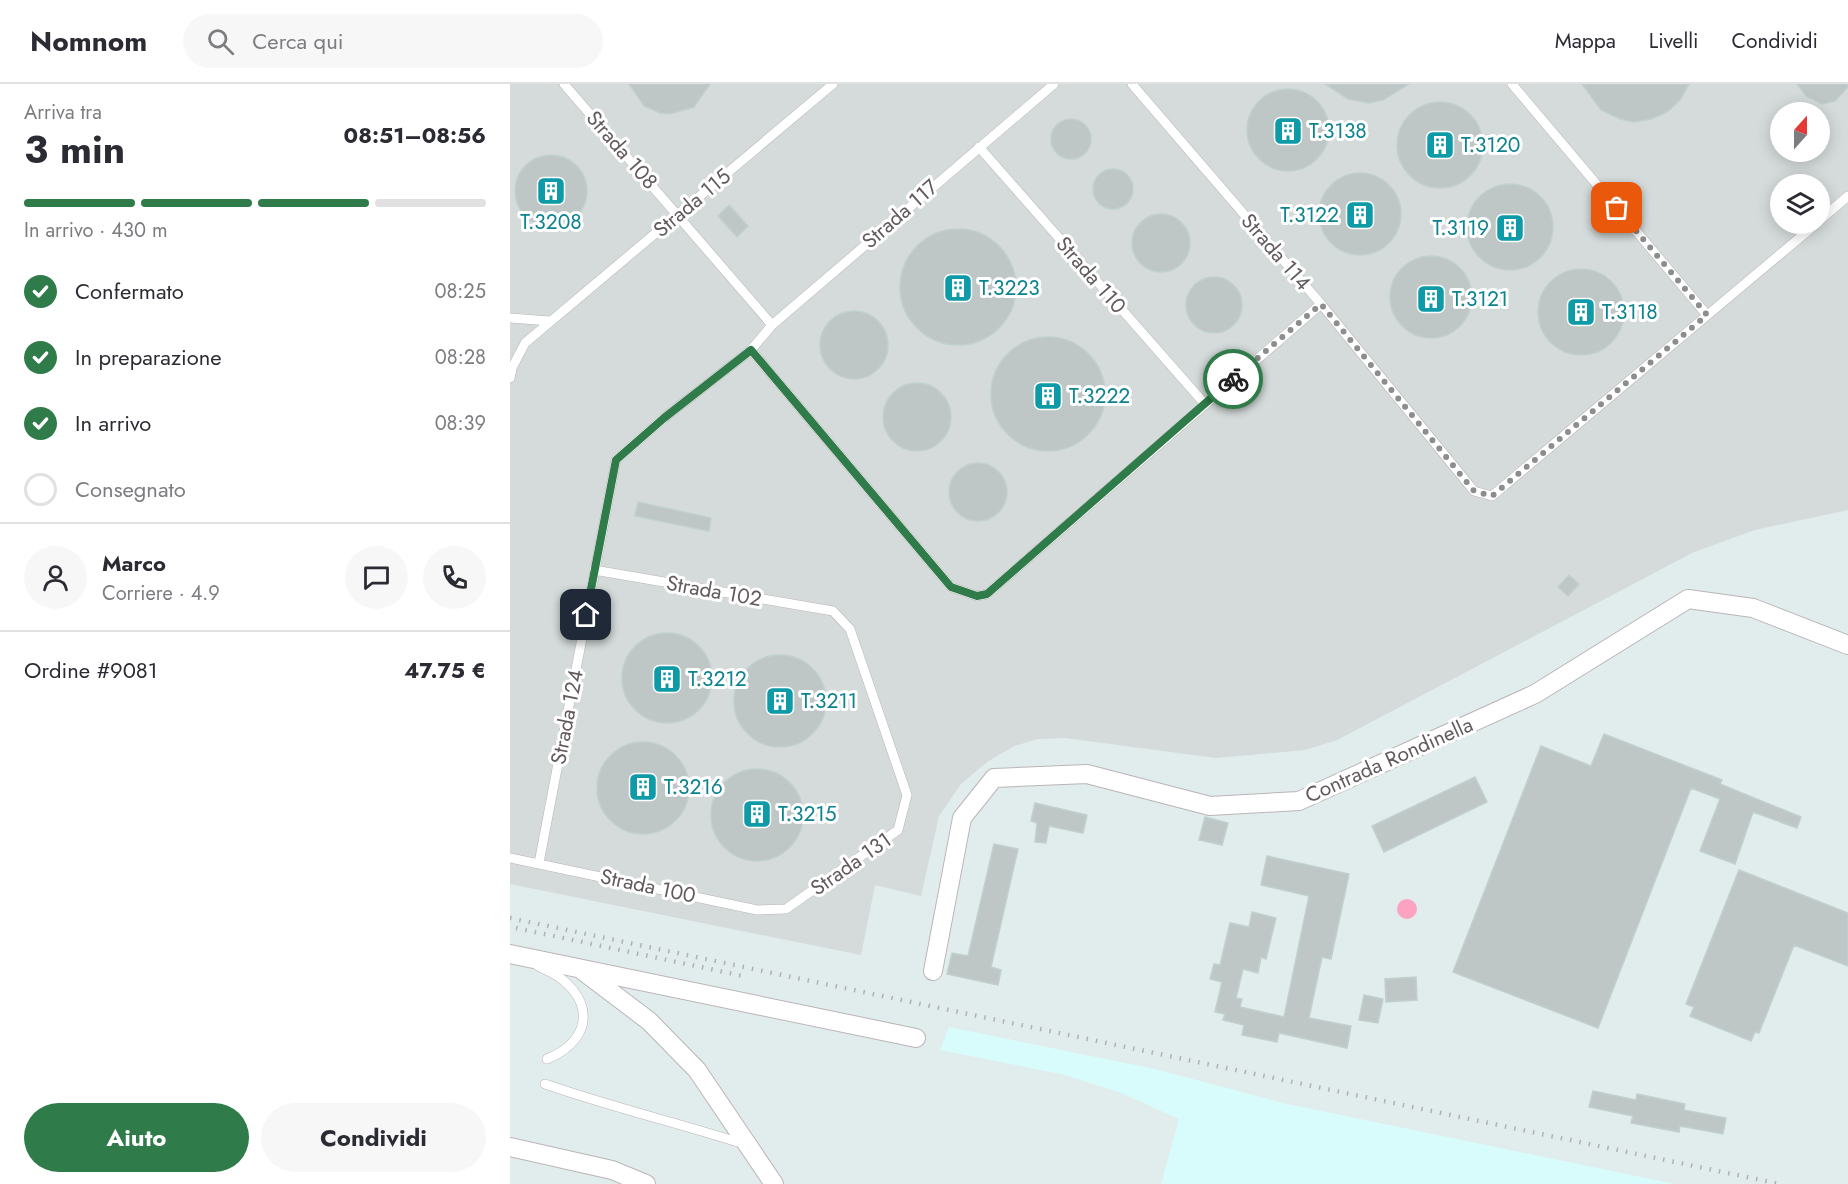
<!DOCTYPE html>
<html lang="it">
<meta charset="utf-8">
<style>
body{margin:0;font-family:Jost,sans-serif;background:#f7f7f7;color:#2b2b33;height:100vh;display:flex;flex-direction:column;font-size:22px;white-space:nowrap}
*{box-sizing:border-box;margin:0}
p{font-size:20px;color:#7c7c81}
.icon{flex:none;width:33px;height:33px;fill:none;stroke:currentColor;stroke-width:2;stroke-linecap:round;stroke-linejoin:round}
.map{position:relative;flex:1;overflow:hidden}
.details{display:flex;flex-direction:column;background:#fff;width:510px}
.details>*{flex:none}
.needle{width:39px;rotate:21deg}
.controls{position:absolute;left:1260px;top:18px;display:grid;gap:12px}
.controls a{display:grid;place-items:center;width:60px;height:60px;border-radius:50%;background:#fff;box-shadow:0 3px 15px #0003;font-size:30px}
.pin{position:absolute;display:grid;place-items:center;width:51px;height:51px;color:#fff;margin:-26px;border-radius:12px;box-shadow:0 3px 9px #0006}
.courier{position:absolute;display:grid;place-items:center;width:60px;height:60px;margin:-30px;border:4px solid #2f7c4a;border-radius:50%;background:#fff;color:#222;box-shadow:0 2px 8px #0007}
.overview em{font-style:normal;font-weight:700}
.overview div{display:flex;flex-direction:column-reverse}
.overview{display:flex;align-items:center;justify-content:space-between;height:102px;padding:0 24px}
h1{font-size:39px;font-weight:700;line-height:45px}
.bar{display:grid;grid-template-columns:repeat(4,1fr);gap:9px 6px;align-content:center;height:72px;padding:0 24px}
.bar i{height:8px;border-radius:4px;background:#e1e1e2}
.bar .on{background:#2f7c4a}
.bar p{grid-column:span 4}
.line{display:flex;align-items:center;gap:15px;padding:0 24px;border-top:2px solid #e1e1e2}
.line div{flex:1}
.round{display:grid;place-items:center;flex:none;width:63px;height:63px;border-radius:32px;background:#f7f7f7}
ol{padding:0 24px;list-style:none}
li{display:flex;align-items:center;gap:18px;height:66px}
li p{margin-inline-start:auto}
li .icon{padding:6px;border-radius:50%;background:#2f7c4a;color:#fff;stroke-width:4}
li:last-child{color:#7c7c81}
li i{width:33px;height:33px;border:3px solid #e1e1e2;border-radius:50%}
.action{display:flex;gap:12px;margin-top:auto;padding:12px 24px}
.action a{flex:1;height:69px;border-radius:36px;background:#2f7c4a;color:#fff;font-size:24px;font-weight:700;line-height:69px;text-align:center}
.action a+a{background:#f7f7f7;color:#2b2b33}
header{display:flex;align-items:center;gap:36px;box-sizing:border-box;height:84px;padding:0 30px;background:#fff;border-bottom:2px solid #e1e1e2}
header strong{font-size:28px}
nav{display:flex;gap:33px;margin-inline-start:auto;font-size:21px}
.search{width:420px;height:54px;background:#f7f7f7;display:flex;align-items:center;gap:15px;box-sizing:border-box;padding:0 21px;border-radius:33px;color:#7c7c81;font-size:22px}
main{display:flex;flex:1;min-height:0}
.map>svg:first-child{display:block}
.commercial{fill:#d7fcfb}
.industrial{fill:#d4dbda;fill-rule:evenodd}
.water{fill:#fba3c1}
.building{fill:#bec7c6;stroke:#c0d0cf;stroke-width:1.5}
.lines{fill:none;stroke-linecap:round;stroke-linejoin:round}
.lane-casing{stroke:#bbb4b6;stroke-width:10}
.street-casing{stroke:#bbb4b6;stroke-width:20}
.lane{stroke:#fff;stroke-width:9}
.street{stroke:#fff;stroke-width:18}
.rail{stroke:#b2b0b0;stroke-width:4.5;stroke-dasharray:1.5 8;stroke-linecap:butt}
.done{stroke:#8e8d8e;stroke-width:6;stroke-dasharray:0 10.8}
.route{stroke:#2f7c4a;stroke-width:8}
.labels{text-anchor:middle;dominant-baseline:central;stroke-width:6;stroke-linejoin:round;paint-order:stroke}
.culture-label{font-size:21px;fill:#0d838f;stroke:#fff;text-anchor:start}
.street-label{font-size:21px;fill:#625a5c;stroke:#fff}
</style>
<header>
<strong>Nomnom</strong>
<div class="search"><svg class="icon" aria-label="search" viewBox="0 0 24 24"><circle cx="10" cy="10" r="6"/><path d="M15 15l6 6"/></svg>Cerca qui</div>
<nav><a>Mappa</a><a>Livelli</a><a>Condividi</a></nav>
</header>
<main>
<section class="details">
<div class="overview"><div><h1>3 min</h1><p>Arriva tra</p></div><em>08:51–08:56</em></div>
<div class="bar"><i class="on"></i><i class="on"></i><i class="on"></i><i></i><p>In arrivo · 430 m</p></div>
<ol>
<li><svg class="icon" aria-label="check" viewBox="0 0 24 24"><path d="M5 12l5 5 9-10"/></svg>Confermato<p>08:25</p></li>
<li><svg class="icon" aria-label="check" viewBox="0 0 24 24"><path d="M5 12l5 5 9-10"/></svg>In preparazione<p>08:28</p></li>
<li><svg class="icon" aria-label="check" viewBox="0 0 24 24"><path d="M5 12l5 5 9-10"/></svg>In arrivo<p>08:39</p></li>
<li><i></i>Consegnato</li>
</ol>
<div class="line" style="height:108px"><a class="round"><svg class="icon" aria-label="person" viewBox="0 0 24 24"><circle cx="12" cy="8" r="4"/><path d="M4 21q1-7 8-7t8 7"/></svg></a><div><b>Marco</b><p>Corriere · 4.9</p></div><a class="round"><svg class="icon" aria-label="chat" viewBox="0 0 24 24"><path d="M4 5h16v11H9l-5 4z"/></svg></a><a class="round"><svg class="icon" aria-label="phone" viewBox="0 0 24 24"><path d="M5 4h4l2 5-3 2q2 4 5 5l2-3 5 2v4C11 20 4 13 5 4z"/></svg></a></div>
<div class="line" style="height:78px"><div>Ordine #9081</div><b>47.75 €</b></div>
<div class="action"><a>Aiuto</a><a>Condividi</a></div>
</section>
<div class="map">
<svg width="1338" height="1100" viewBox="0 0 1338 1100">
<rect width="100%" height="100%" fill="#e1ecec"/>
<path class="commercial" d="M439,943l206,42 128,34 392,81h-514l18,-65 -58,-26 -56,-18 -125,-25z"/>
<path class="industrial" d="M0,0h1338v426l-93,20 -61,22 -357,188 -32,10 -89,8 -151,-20 -27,1 -24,7 -27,16 -26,22 -22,32 -18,80 -46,-11 -14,70 -351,-71zM1270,28h40v40h-40zM1270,100h40v40h-40z"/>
<path class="water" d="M887 825a10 10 0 1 1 20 0a10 10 0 1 1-20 0Z"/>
<path class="building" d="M119,0h81l-16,23 -24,7 -10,-1 -16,-7z
M815,0h84l-26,16 -14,3 -21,-4z
M1072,0h107l-9,16 -13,12 -16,7 -17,3 -14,-3 -19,-9z
M1287,0h51v3l-13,14 -13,3 -16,-8z
M737 46a41 41 0 1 1 82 0a41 41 0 1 1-82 0Z
M887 61a43 43 0 1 1 86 0a43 43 0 1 1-86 0Z
M541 55a20 20 0 1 1 40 0a20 20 0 1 1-40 0Z
M5 107a36 36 0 1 1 72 0a36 36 0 1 1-72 0Z
M583 105a20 20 0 1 1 40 0a20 20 0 1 1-40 0Z
M809 130a41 41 0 1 1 82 0a41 41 0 1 1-82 0Z
M957 143a43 43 0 1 1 86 0a43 43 0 1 1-86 0Z
M219,121l19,21 -11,11 -19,-21z
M622 159a29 29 0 1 1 58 0a29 29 0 1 1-58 0Z
M390 203a58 58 0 1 1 116 0a58 58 0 1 1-116 0Z
M880 213a41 41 0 1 1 82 0a41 41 0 1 1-82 0Z
M1028 228a43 43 0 1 1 86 0a43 43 0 1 1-86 0Z
M676 221a28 28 0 1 1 56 0a28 28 0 1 1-56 0Z
M310 261a34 34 0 1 1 68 0a34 34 0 1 1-68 0Z
M481 310a57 57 0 1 1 114 0a57 57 0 1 1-114 0Z
M373 333a34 34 0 1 1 68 0a34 34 0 1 1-68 0Z
M439 408a29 29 0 1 1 58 0a29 29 0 1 1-58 0Z
M128,418l73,16 -2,13 -74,-15z
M1059,491l10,9 -11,12 -10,-9z
M112 594a45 45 0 1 1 90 0a45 45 0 1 1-90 0Z
M224 617a46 46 0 1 1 92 0a46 46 0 1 1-92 0Z
M1094,650l118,46 -2,4 81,33 -4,11 -44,-16 -18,52 -35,-13 20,-52 -29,-11 -93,240 -145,-56 88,-226 50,20z
M87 704a46 46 0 1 1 92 0a46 46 0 1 1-92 0Z
M201 731a46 46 0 1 1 92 0a46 46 0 1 1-92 0Z
M965,693l12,25 -103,50 -12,-26z
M525,719l52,12 -4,18 -34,-7 -3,17 -11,-1 2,-19 -6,-2z
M695,733l23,6 -6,22 -23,-5z
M484,760l24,5 -27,118 10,3 -3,15 -51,-11 5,-21 16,3z
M757,772l82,18 -18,85 -9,-2 -13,61 42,8 -4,22 -68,-15 -2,9 -35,-7 2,-10 -21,-5 2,-6 -10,-2 7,-30 -12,-3 4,-15 6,1 10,-42 19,4 3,-15 24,6 -10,41 -5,-2 -3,16 -15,-4 -7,29 6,1 -2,8 44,10 25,-121 -48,-11z
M1229,786l109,43v53l-54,-21 -35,88 -4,-1 -4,9 -61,-25 4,-9 -8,-3z
M906,893l1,23 -31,2 -1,-23z
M854,911l19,4 -5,24 -19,-3z
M1083,1007l43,9 1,-6 48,10 -1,6 42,8 -3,16 -43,-8 -1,6 -48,-9 2,-7 -44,-9z"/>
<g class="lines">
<g class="lane-casing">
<path id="lane" d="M54,0l208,241
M622,0l189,220 153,187 18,5 324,-272
M1002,0l195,231
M469,63l225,256
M1310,136l28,-24
M0,234l40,3
M241,266l200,237 26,9 10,-2 334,-290
M0,294l2,-10 13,-25 308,-259
M0,774l247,52 29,-1 112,-79 9,-35 -57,-166 -17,-18 -239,-41
M29,779l77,-403 48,-42 87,-68 21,-25 282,-241
M28,882c8,4 18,8 25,14 34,29 23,63 -16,79
M35,1000c66,23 133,39 199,60"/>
</g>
<g class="street-casing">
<path id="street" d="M0,870l406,84
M73,887l66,50 48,49 77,114
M423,887l29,-153 32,-40 93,-4 123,32 89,-5 236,-107 153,-95 65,9 95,37
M0,1063l102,23 34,14"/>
</g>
<use href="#lane" class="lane"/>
<use href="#street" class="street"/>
<path class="rail" d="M0,834l1270,266
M6,844l232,49"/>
</g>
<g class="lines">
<path class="done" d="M723,295l88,-75 153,187 18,5 215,-181 -90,-107"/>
<path class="route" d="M76,531l30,-155 48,-42 87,-68 200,237 26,9 10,-2 246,-215"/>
</g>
<defs>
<g id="building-square" transform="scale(1.5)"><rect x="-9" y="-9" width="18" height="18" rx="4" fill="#0f9aa8" stroke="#fff"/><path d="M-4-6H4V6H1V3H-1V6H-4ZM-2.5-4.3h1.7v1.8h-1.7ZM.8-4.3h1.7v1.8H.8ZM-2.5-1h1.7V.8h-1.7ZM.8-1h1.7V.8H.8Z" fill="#fff"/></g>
</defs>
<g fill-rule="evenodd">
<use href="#building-square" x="778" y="47"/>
<use href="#building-square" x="930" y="61"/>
<use href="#building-square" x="41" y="107"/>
<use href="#building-square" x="850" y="131"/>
<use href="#building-square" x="1000" y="144"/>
<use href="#building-square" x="448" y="204"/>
<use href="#building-square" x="921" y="215"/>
<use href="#building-square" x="1071" y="228"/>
<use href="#building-square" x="538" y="312"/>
<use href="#building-square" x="157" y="595"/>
<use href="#building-square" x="270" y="617"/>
<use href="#building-square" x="133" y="703"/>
<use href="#building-square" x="247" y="730"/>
</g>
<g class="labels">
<g class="culture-label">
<text x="799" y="47">T.3138</text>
<text x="951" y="61">T.3120</text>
<text x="829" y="131" text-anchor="end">T.3122</text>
<text x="41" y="138" text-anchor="middle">T.3208</text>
<text x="979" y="144" text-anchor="end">T.3119</text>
<text x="469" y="204">T.3223</text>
<text x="942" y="215">T.3121</text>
<text x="1092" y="228">T.3118</text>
<text x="559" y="312">T.3222</text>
<text x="178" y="595">T.3212</text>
<text x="291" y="617">T.3211</text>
<text x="154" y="703">T.3216</text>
<text x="268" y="730">T.3215</text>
</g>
<g class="street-label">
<text transform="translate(112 66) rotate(49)">Strada 108</text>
<text transform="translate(182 119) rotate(-40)">Strada 115</text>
<text transform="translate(390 130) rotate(-41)">Strada 117</text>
<text transform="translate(766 168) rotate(49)">Strada 114</text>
<text transform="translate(581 191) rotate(49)">Strada 110</text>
<text transform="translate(204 507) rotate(10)">Strada 102</text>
<text transform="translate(57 633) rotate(-79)">Strada 124</text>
<text transform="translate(879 676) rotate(-24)">Contrada Rondinella</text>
<text transform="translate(341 780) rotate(-35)">Strada 131</text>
<text transform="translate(138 802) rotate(12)">Strada 100</text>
</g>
</g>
</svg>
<div class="controls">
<a><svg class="needle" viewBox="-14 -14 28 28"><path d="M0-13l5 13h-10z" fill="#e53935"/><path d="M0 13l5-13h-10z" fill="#7c7c81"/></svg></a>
<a><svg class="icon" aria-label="layers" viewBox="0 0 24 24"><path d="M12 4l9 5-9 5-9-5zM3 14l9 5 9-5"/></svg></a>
</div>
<div class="pin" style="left:1107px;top:124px;background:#ea580c"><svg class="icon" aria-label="bag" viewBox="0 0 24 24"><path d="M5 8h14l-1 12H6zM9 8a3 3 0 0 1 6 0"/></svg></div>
<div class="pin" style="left:76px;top:531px;background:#1f2937"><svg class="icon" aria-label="home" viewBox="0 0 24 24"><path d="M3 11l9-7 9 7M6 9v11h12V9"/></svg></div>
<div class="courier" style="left:723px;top:295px"><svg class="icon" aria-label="bike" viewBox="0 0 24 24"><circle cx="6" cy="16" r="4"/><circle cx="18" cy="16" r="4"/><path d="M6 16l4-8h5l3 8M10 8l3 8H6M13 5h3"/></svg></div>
</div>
</main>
